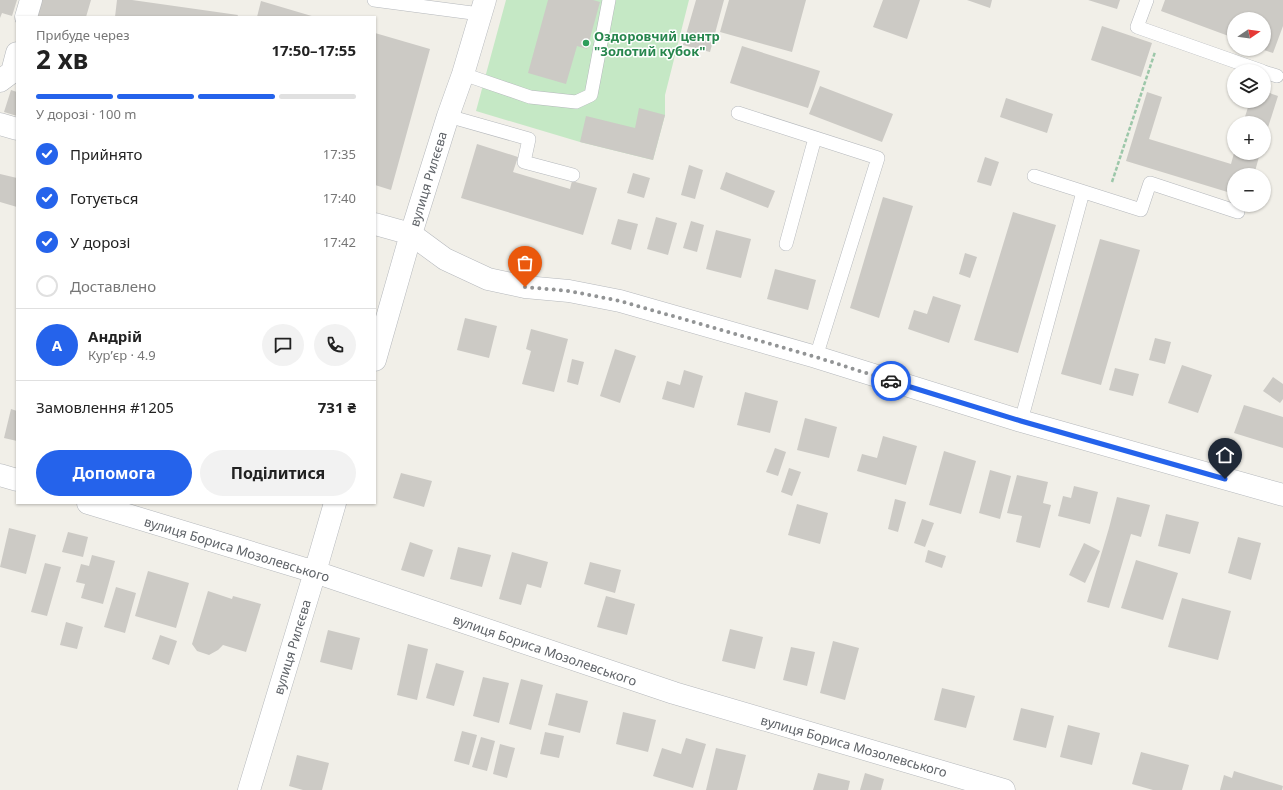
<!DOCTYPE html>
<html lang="uk">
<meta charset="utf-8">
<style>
body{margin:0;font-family:"Noto Sans",sans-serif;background:#f2f2f2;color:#222;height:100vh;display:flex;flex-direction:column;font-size:15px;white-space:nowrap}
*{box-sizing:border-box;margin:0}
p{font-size:13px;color:#767676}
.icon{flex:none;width:22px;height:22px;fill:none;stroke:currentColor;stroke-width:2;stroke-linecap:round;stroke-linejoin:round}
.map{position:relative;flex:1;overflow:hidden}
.panel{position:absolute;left:16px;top:16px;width:360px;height:488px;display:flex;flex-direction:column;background:#fff;border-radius:0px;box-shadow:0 1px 3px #0004}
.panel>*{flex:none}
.needle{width:26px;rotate:77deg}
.buttons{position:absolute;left:1227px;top:12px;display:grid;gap:8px}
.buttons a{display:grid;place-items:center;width:44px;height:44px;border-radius:50%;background:#fff;box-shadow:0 1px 3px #0004;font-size:20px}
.pin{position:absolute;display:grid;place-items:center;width:34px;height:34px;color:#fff;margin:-41px -17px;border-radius:50% 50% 50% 0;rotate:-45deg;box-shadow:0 0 4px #0007}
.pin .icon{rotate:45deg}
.courier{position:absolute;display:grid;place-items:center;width:40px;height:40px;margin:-20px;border:3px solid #2563eb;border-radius:50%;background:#fff;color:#222;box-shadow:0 1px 5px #0007}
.head em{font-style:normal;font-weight:700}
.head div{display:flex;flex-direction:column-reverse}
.head{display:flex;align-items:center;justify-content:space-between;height:68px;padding:0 20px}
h1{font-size:26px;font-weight:700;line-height:30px}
.bar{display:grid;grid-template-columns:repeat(4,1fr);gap:6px 4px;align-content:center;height:48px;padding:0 20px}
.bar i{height:5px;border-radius:3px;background:#e0e0e0}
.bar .active{background:#2563eb}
.bar p{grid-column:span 4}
.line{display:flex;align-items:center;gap:10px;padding:0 20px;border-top:1px solid #e0e0e0}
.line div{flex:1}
.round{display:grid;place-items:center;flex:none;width:42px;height:42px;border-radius:21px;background:#f2f2f2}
ol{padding:0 20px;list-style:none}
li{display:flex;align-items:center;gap:12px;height:44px}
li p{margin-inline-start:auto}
li .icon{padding:4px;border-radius:50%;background:#2563eb;color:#fff;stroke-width:4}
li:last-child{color:#767676}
li i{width:22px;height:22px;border:2px solid #e0e0e0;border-radius:50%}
.cta{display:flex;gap:8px;margin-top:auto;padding:8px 20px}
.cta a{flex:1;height:46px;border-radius:24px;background:#2563eb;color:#fff;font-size:16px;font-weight:700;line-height:46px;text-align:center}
.cta a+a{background:#f2f2f2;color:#222}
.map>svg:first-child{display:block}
.green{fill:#c5e8c5}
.building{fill:#cccac5}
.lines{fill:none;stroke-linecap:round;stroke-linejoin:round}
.lane-casing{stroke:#b5b8bc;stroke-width:14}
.street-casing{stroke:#b5b8bc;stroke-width:23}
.path{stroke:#9cc7a9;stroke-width:2.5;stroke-dasharray:4 2;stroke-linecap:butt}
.lane{stroke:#fff;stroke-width:13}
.street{stroke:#fff;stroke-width:22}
.done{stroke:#929495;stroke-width:4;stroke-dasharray:0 7.2}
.route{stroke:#2563eb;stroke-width:5}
.leisure-dot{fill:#2e9e5b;stroke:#fff;stroke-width:1.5}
.labels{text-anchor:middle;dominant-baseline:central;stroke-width:3;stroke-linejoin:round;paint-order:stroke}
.leisure-label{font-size:13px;font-weight:bold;fill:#27864d;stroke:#fff;text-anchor:start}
.street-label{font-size:13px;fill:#5f6368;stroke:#fff}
</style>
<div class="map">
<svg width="1283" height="790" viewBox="0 0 1283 790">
<rect width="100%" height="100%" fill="#f1efe8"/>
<path class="green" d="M506,0h183l-24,95v20l-12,45 -73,-18 -104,-31z"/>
<path class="building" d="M0,0h17l-5,16 -10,-3 -2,5z
M39,0h52l-5,17h-51z
M117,0h15l106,15 -1,2h-122z
M548,0h45l7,2 -13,47 -10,-3 -11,38 -38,-11z
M696,0h28l-14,52 -27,-7z
M729,0h77l-14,52 -72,-20z
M883,0h37l-13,39 -34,-12z
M967,0h25l-2,8z
M1088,0h32l-3,9z
M1165,0h118v26l-10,27 -9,-3v-31h-30v19l-73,-27z
M261,1l54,16h-58z
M1102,26l50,17 -11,34 -50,-17z
M375,33l55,16 -39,141 -16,-5z
M742,46l78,25 -12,37 -78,-25z
M820,86l73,28 -11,28 -73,-28z
M11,90l6,2v24l-13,-4z
M1264,91l14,5 -14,44v-17h-21l7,-22h14z
M1147,92l15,5 -13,42 82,25 3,-11h26l-6,22h-20v19l-108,-33z
M1006,98l47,16 -6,19 -47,-16z
M639,108l26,7 -12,45 -73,-18 6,-26 49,12z
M477,144l41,13 -5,15 57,17 2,-8 25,7 -14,47 -122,-37z
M985,157l14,5 -8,24 -14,-4z
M689,165l14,5 -8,29 -14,-4z
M726,172l49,19 -7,17 -48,-19z
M633,173l17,5 -6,20 -17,-5z
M0,174l17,4v29l-17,-5z
M883,197l30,9 -34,112 -29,-10z
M1013,212l43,13 -38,128 -44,-13z
M656,217l21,6 -9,32 -21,-6z
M618,219l20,5 -7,26 -20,-6z
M691,221l13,4 -7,27 -14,-4z
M716,230l35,9 -10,39 -35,-9z
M1100,239l40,11 -39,135 -40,-11z
M965,253l12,4 -7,21 -11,-4z
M775,269l41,11 -8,30 -41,-11z
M933,296l28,9 -12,38 -41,-14 6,-19 13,4z
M465,318l32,8 -8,32 -32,-8z
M531,329l37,10 -14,53 -32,-8 9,-33 -5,-2z
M1155,338l16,4 -6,22 -16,-4z
M615,349l21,7 -16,47 -20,-7z
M572,359l12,3 -6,23 -11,-3z
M1182,365l30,10 -14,38 -30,-10z
M1115,368l24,6 -6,22 -24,-6z
M684,370l19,6 -9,32 -32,-9 5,-18 13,4z
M1273,377l10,7v15l-3,4 -17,-12z
M745,392l33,9 -8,32 -33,-8z
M1244,405l39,12v31l-49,-15z
M11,409l6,2v30l-13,-3z
M805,418l32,9 -8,31 -32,-8z
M883,436l34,10 -11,39 -49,-14 5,-17 15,4z
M775,448l11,4 -8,24 -12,-4z
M944,451l32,10 -15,53 -32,-9z
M789,468l12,4 -9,24 -11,-4z
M990,470l21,6 -11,43 -21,-6z
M401,473l31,8 -8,26 -31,-9z
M1017,475l31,7 -5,21 8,2 -11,43 -24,-6 6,-26 -15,-3z
M1074,486l24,6 -8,32 -32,-8 5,-20 8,2z
M1117,497l33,8 -9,32 -10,-3 -22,74 -22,-6 22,-74z
M895,499l11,3 -8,30 -10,-3z
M797,504l31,9 -8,31 -32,-9z
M1166,514l33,8 -9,32 -32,-8z
M922,519l12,4 -9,24 -11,-4z
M9,528l27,7 -10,39 -26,-7z
M68,532l20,5 -5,20 -21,-5z
M1238,537l23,6 -10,37 -23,-7z
M410,542l23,8 -9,27 -23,-7z
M1084,543l16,8 -15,32 -16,-8z
M458,547l33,8 -9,32 -32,-8z
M928,550l18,6 -4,12 -17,-6z
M512,552l36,10 -7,26 -14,-4 -6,21 -22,-6z
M92,555l23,6 -12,43 -22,-6 4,-14 -9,-2 5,-18 8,2z
M1136,560l42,13 -15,47 -42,-12z
M590,562l31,8 -6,23 -31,-9z
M45,563l16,4 -14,49 -16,-4z
M148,571l41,12 -13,45 -41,-12z
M116,587l20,6 -11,40 -21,-6z
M208,591l24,8 1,-3 28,8 -15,48 -23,-7 -5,5 -9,5 -12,-4 -5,-7z
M606,596l29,8 -8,31 -30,-8z
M1182,598l49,13 -13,49 -50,-13z
M66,622l17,5 -6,22 -17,-4z
M730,629l33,8 -8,32 -33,-8z
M328,630l32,8 -8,32 -32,-8z
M160,635l17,6 -8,24 -17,-6z
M833,641l26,7 -14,52 -25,-7z
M408,644l20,5 -11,51 -20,-5z
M791,647l24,5 -8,34 -24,-6z
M436,663l28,8 -10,35 -28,-8z
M483,677l26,6 -10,40 -26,-7z
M521,679l22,6 -12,45 -22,-6z
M942,688l33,8 -9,32 -32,-8z
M556,693l32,8 -8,32 -32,-8z
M1021,708l33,8 -8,32 -33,-8z
M623,712l33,8 -8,32 -32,-8z
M1068,725l32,8 -8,32 -32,-8z
M462,731l15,4 -8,30 -15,-4z
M545,732l19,4 -5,22 -19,-4z
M481,737l14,4 -8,30 -15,-4z
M686,738l20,6 -13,44 -40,-12 9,-28 19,6z
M500,744l15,4 -8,30 -14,-4z
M716,748l30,7 -9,35h-31z
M1141,752l48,13 -7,25h-29l-21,-6z
M297,755l32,8 -7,27h-19l-14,-4z
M1234,771l49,15 -1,4h-62l4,-15 8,3z
M818,773l32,8 -2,9h-35z
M865,773l19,6 -3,11h-21z"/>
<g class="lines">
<g class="lane-casing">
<path id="lane" d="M374,0l106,14
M1147,0l-10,27 125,44
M1264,72l13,4
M463,74l67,23 46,5 15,-7 18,-95
M738,113l140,45 -62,199
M448,116l81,23 -5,23 49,13
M1034,176l107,34 9,-27 88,29
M786,244l29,-106
M1021,421l62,-229"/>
</g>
<g class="street-casing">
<path id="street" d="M26,17l5,-17
M0,81l12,-9 5,-19
M0,124l17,5
M375,224l36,10 34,25 43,20 37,8 44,4 51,10 196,56 205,64 262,74
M375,360l36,-126 37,-118 15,-42 22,-74
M0,475l17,5
M88,503l227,69 359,121 330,97
M249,790l66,-218 20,-69"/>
</g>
<path class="path" d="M1112,182l43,-130"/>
<use href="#lane" class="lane"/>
<use href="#street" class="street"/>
</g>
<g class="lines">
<path class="done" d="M525,287l44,4 51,10 196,56 75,24"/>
<path class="route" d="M891,381l130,40 204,58"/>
</g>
<circle class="leisure-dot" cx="586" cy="43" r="4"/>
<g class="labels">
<g class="leisure-label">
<text x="594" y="36">Оздоровчий центр<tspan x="594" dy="15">"Золотий кубок"</tspan></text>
</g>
<g class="street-label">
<text transform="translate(428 179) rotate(-73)">вулиця Рилєєва</text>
<text transform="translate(237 549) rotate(17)">вулиця Бориса Мозолевського</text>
<text transform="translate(292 647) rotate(-73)">вулиця Рилєєва</text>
<text transform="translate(545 650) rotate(19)">вулиця Бориса Мозолевського</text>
<text transform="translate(854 746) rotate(16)">вулиця Бориса Мозолевського</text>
</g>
</g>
</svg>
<div class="buttons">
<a><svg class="needle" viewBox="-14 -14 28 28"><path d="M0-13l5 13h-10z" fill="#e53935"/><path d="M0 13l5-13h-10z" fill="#767676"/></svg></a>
<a><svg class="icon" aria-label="layers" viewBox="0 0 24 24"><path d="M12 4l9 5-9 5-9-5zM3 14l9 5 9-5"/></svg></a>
<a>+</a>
<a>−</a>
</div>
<div class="pin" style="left:525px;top:287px;background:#ea580c"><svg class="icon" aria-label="bag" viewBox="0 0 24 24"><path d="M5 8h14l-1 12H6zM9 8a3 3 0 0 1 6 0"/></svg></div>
<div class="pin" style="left:1225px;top:479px;background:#1f2937"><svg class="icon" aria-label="home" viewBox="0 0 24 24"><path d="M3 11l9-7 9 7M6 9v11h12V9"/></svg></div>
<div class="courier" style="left:891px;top:381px"><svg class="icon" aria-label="car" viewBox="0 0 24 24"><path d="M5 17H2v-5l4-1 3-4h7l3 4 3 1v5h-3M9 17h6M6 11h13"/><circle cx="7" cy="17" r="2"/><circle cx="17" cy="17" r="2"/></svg></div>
<section class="panel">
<div class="head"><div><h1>2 хв</h1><p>Прибуде через</p></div><em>17:50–17:55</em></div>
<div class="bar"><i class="active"></i><i class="active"></i><i class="active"></i><i></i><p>У дорозі · 100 m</p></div>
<ol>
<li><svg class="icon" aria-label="check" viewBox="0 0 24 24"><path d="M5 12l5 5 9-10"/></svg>Прийнято<p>17:35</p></li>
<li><svg class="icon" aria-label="check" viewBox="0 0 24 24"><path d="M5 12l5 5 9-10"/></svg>Готується<p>17:40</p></li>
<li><svg class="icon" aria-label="check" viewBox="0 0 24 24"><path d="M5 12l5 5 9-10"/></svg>У дорозі<p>17:42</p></li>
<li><i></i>Доставлено</li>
</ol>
<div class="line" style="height:72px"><b class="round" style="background:#2563eb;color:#fff">А</b><div><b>Андрій</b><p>Кур’єр · 4.9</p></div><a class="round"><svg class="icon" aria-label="chat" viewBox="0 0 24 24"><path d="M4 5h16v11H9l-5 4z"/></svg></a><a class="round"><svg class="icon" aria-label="phone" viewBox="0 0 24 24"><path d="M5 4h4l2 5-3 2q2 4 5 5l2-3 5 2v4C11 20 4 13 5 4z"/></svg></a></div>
<div class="line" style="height:52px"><div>Замовлення #1205</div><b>731 ₴</b></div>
<div class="cta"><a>Допомога</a><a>Поділитися</a></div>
</section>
</div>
